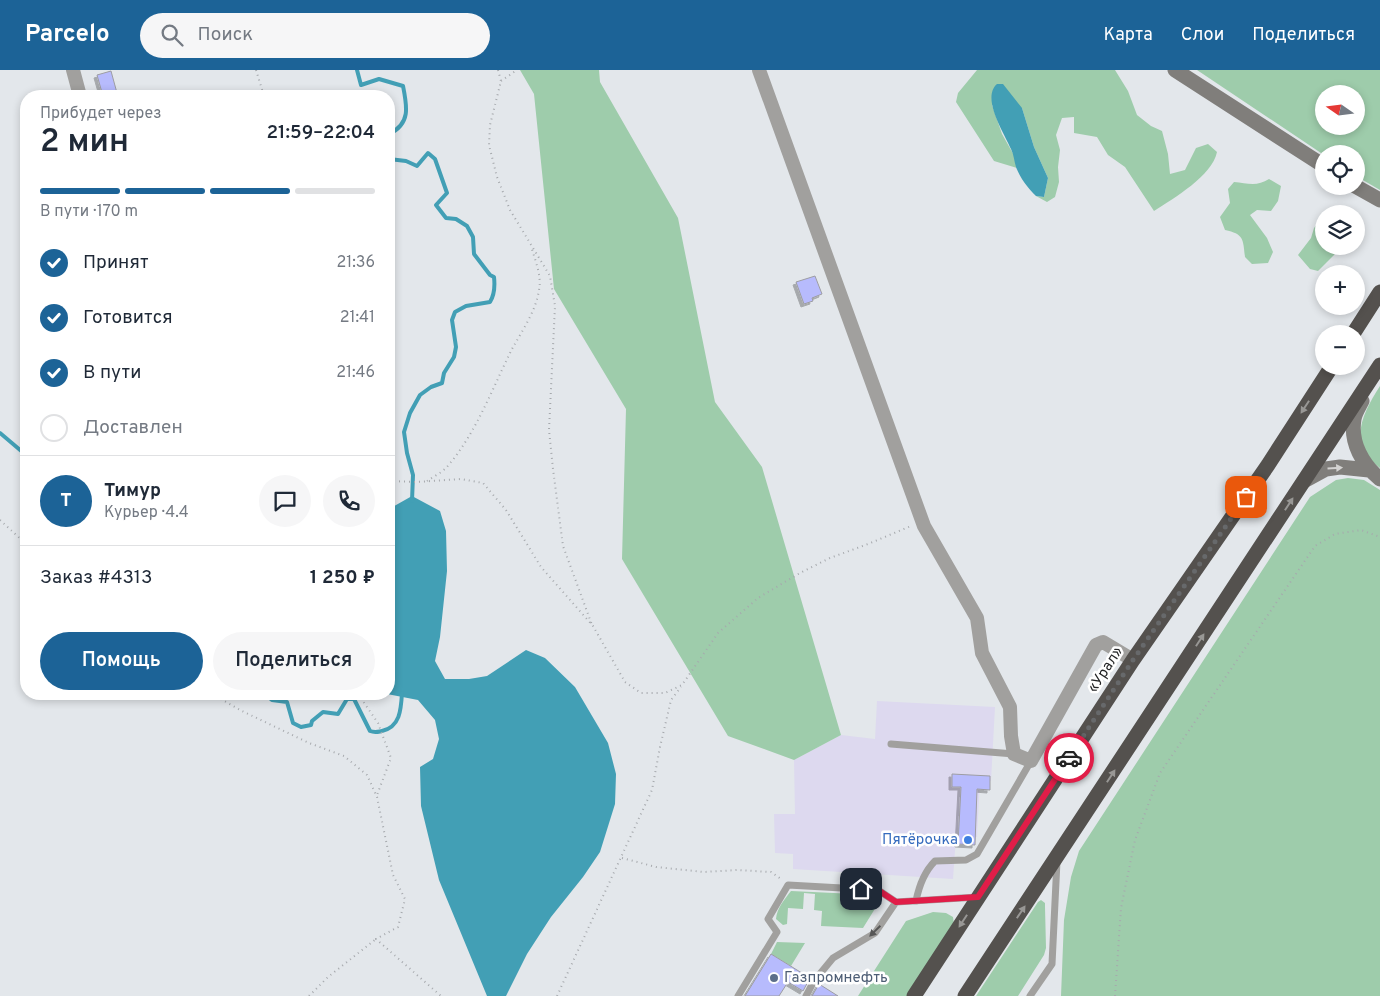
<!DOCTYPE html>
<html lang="ru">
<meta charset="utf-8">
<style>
body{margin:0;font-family:Overpass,sans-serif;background:#f6f6f7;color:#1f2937;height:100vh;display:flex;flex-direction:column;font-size:19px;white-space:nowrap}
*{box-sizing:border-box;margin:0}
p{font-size:16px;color:#747a83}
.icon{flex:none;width:28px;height:28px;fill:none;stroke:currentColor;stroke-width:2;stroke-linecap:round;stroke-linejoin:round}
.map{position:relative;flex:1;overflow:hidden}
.details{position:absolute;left:20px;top:20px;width:375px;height:610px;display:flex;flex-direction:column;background:#fff;border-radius:20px;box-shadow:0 2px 8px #0003}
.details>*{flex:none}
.needle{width:32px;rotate:284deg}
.tools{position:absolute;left:1315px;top:15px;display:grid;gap:10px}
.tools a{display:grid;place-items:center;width:50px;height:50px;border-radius:50%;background:#fff;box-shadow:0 2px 8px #0003;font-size:25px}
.pin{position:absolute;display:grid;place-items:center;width:42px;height:42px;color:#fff;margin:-21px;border-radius:10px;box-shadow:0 2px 8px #0006}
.courier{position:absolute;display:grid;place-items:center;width:50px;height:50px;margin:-25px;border:4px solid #e11d48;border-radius:50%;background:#fff;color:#222;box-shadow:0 1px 6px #0007}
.overview em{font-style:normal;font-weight:600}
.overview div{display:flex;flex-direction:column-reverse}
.overview{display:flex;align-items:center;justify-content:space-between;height:85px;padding:0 20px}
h1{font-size:32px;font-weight:600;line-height:38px}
.bar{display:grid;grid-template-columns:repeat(4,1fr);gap:8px 5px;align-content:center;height:60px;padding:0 20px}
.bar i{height:6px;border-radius:4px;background:#e0e1e3}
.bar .active{background:#1c6397}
.bar p{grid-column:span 4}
.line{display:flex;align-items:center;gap:12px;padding:0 20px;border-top:1px solid #e0e1e3}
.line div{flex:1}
.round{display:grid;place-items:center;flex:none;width:52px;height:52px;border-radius:26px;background:#f6f6f7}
ol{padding:0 20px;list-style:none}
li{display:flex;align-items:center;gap:15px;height:55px}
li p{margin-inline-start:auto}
li .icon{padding:5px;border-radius:50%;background:#1c6397;color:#fff;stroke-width:4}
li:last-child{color:#747a83}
li i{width:28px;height:28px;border:2px solid #e0e1e3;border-radius:50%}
.cta{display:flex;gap:10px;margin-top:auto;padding:10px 20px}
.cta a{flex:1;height:58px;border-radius:30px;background:#1c6397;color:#fff;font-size:20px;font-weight:600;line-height:58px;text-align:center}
.cta a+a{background:#f6f6f7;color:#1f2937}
header{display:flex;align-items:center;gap:30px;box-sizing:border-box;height:70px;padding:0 25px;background:#1c6397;color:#fff}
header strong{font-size:24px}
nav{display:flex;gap:28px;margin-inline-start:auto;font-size:18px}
.search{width:350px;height:45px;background:#f6f6f7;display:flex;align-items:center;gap:12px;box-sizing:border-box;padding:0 18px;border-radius:28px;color:#747a83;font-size:19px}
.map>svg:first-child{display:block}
.industrial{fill:#ddd9ef}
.green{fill:#9eccab;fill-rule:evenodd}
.water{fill:#429fb5}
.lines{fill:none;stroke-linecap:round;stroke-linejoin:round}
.stream{stroke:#429fb5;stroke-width:4}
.building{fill:#b7bbfd;stroke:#9d9da2;filter:url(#shadow)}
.path{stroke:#a6a9ad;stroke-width:2;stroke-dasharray:1 4;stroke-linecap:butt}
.lane{stroke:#a1a09e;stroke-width:7}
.street{stroke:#a1a09e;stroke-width:14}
.secondary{stroke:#807e7b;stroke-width:15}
.highway{stroke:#54514e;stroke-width:15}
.oneway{fill:#989795}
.oneway2{fill:#d3d2d1}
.oneway3{fill:#565656}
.done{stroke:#67696b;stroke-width:5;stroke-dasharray:0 9}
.route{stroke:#e11d48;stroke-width:6}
.shop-dot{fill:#3f7fe0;stroke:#fff;stroke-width:2}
.service-dot{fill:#5c6f8a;stroke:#fff;stroke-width:2}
.labels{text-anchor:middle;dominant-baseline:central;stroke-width:5;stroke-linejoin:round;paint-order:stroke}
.street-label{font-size:15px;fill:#242526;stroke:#fff}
.shop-label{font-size:15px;fill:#366cbe;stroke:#fff;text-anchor:end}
.service-label{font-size:15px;fill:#4e5e75;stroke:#fff;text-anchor:start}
</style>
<header>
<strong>Parcelo</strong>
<div class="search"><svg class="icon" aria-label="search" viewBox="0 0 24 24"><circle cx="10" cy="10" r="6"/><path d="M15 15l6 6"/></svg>Поиск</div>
<nav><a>Карта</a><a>Слои</a><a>Поделиться</a></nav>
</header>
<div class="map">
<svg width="1380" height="926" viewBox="0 0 1380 926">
<defs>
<filter id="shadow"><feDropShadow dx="-3" dy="3" stdDeviation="0" flood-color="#0004"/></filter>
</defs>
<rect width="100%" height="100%" fill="#e3e7eb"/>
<path class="industrial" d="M877,631l118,6 -4,74h-11l-3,56 -21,-1 -3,43 -160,-10v-15l-18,-1 -1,-39h21l-1,-54 47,-25 34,4z"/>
<path class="green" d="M520,0h79l1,12 78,136 37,184 47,65 79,268 -47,25 -66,-24 -106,-177 4,-150 -72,-120 -20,-195z
M977,0h138l13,21 9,24 14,11 11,5 6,23 2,20 15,-4 11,-22 12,-4 9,8c-5,24 -43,46 -63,59l-29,-44 -17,-12 -11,-18 -23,-4v-16l-12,1 -6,17 4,15 -2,17 1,15 -4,15 -8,5 -11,-6 8,1 4,-19 -14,-31 -12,-39 -30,-3 10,29 13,23 2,11 -23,-7 -38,-59 2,-9z
M1197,0h183v120l-24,-14v-22l-32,1zM1324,24h32v32h-32z
M1269,109l12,7 -3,15 -7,10 -14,-1 -7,5 17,23 6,14 -5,11 -16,1 -7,-7c-2,-18 -1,-23 -20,-27l-5,-13 10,-14 -2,-14 6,-7c13,1 23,5 35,-3z
M1324,146v30h15l-1,5 -20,20 -8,-2 -12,-14 13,-17 3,-10z
M1380,316v82c-33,-24 -18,-54 0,-82z
M1348,408l16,2 16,10v506h-319l3,-76 7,-43 8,-26 231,-354 26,-17z
M791,821l85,4 4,2 1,2 -18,29 -42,-2 1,-15 -8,-1 1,-16 -11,-1 -1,16 -15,-1 -1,16 -4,1 -7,-6c1,-11 8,-19 15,-28z
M1041,830l4,3v4l1,41 -2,7 -26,41h-42l62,-94z
M933,842l13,1 7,4 1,7 -47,72h-49l48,-75z
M777,872l28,1 -14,23 -20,-12z"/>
<path class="water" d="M997,14h6l19,24 12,39 14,31 -4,19 -8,-1c-8,-8 -16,-18 -20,-29 -2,-6 -2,-12 -5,-18 -7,-16 -30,-51 -14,-65z
M412,426l28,15 6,20 1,40 -7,66 -5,24 10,18h24l18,-3 39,-26 19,8 30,29 33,56 8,31 -1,30 -15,48 -17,25 -32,40 -24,37 -21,42h-19l-48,-116 -18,-74 -1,-39 13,-8 6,-20 -4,-19 -17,-20 -31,-6h2v-185z"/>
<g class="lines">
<path class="stream" d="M357,0l4,15 18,-6 24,7c4,20 8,38 -14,48
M389,89l17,2 11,5 11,-13 7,6 12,34 -11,12 10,13 10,1 11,7 6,11 1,17 16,21 4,2c1,9 1,17 -4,25l-24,4 -11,6 -3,8 4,27 -2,10 -10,16 -2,10 -11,4 -11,8 -10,18 -6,19 3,21 6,22 -1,26
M0,363l26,22
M265,624l7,6 15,2 6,21 8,4 10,-2 1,-4 11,-9 15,2 9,-15h7l16,32c5,2 7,1 12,0 18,-4 19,-21 20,-38"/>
</g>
<path class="building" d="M111,1l6,22 -14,3 -6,-21z
M815,206l7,18 -10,4 1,3 -9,3 -8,-22z
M952,704l38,2v14l-13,-1 -2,56 -17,-1 3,-57h-9z
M771,884l39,24 -7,13 -15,-9 -9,14h-34z
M819,914l19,12h-26z"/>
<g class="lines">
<path class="path" d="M256,0l8,26
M498,0l3,11 -11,44 -1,20 8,32 13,33 40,66 5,30 -6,124 4,39 10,77 29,79
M501,11l16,-11
M389,411l28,1 44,-3 22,4 23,27 35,57 52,59 32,56 16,11h24l17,-8 36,-52 40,-35 42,-25 30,-15 38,-14 43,-18
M427,411c6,-4 14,-8 19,-13 30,-34 46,-79 66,-119 10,-18 24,-38 27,-59 3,-14 -4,-30 -8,-44
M0,450l26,24
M212,624l30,17 67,32 35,13 23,19 10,22 16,78 12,24 -7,28 -22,12 65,57
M358,624l20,29 13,35 -14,37
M622,788l34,9 48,5 33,-2 34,2 10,7
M309,926l19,-19 48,-38
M557,926l95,-206 8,-43 11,-47 10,-13
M1115,926l6,-88 14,-68 25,-67 155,-227 20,-12 26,-4 19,7"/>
<path class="lane" d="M891,674l123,10
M916,831c3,-15 8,-29 19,-40l31,-1 11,-6 54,-93
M738,926l39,-64 -9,-13 20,-34 90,5 18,12
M806,926l8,-15 19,-23 42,-25 21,-31 82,-5
M1030,926l22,-32 5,-103"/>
<path class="street" d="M73,0l7,26
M759,0l165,456 53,92 5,35 28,54 1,29 3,18 17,7 65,-116 7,-3 30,18"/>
<path class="secondary" d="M1175,0l149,96
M1355,116l25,14
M1362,331c-3,6 -7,12 -8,18 -4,24 9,46 26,60
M1304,411l22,-12 14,-2 29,3"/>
<path class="highway" d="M1353,264l27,-42
M914,926l219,-336 135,-195 64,-99
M965,926l415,-631"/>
</g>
<defs><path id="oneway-solid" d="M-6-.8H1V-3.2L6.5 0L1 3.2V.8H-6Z" transform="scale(1.25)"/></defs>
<g class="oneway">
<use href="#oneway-solid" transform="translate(1305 337) rotate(123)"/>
<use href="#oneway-solid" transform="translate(1289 434) rotate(-57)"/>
<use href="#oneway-solid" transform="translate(1200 570) rotate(-57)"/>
<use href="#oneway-solid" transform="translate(1111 706) rotate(-57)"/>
<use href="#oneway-solid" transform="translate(1021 842) rotate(-56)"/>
<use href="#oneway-solid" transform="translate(963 851) rotate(123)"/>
</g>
<use class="oneway2" href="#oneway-solid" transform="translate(1335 398) rotate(-4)"/>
<use class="oneway3" href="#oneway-solid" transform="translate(875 861) rotate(136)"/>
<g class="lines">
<path class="done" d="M1069,688l64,-98 113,-163"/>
<path class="route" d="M861,819l17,1 18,12 82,-5 91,-139"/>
</g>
<circle class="shop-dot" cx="968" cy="770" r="5"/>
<circle class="service-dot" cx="774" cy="908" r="5"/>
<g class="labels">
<g class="street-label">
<text transform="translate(1106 600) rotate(-57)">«Урал»</text>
</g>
<g class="shop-label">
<text x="958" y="770">Пятёрочка</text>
</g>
<g class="service-label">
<text x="784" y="908">Газпромнефть</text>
</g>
</g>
</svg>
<div class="tools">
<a><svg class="needle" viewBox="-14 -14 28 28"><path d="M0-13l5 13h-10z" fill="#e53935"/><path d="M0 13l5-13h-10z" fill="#747a83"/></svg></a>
<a><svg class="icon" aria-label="locate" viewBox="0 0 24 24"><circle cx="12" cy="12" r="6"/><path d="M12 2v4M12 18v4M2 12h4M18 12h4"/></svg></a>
<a><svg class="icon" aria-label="layers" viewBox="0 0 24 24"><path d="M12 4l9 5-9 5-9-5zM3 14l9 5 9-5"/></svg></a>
<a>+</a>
<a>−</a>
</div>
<div class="pin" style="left:1246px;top:427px;background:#ea580c"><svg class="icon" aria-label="bag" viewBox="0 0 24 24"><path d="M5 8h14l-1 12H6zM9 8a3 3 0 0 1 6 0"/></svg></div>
<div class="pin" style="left:861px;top:819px;background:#1f2937"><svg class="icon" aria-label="home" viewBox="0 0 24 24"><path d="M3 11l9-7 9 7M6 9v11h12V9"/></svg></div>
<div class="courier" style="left:1069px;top:688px"><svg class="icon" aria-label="car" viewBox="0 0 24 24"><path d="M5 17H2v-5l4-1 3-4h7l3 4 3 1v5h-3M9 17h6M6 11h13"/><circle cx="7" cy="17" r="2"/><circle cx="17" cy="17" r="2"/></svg></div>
<section class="details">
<div class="overview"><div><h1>2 мин</h1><p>Прибудет через</p></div><em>21:59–22:04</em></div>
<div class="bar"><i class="active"></i><i class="active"></i><i class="active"></i><i></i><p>В пути · 170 m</p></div>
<ol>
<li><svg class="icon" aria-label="check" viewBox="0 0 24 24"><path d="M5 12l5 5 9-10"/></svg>Принят<p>21:36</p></li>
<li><svg class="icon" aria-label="check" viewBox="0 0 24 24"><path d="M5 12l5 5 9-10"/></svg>Готовится<p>21:41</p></li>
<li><svg class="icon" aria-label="check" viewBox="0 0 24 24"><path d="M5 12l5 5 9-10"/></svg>В пути<p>21:46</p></li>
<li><i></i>Доставлен</li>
</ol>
<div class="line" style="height:90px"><b class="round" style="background:#1c6397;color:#fff">Т</b><div><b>Тимур</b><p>Курьер · 4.4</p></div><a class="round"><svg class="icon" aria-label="chat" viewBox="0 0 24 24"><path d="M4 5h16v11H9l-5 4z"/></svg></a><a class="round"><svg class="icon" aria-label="phone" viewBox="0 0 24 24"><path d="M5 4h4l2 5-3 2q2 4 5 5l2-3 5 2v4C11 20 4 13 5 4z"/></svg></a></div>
<div class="line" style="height:65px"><div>Заказ #4313</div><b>1 250 ₽</b></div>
<div class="cta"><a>Помощь</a><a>Поделиться</a></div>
</section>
</div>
